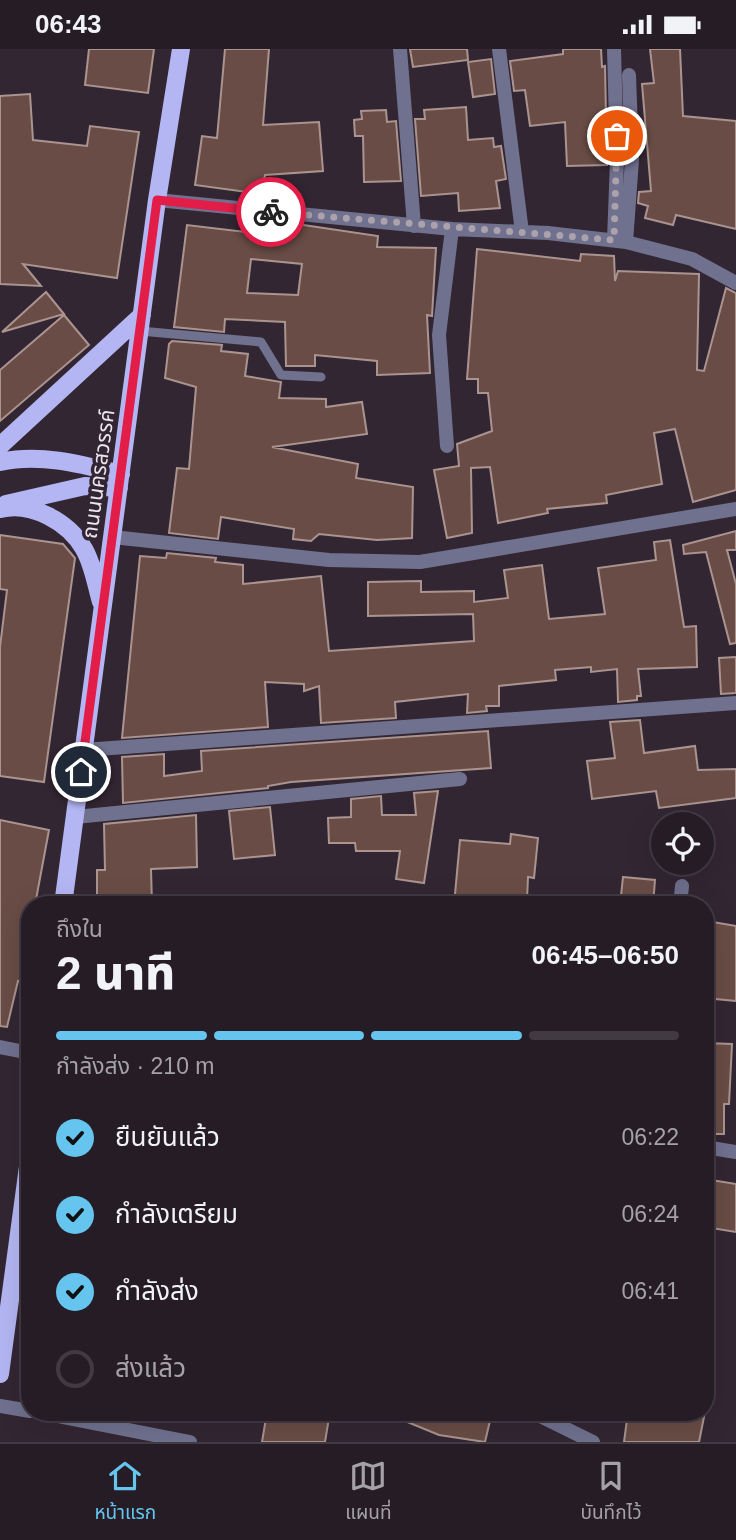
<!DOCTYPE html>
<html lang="th">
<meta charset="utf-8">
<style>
body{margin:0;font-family:Arial,"Noto Sans Thai",sans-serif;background:#2e252e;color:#f1f3f6;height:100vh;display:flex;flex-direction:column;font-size:26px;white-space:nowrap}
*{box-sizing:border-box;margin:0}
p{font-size:23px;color:#a4a1a7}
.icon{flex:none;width:38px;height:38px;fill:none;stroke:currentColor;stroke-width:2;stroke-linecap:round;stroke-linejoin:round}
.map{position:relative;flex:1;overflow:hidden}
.sheet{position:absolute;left:21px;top:847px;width:693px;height:525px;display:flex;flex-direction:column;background:#261c26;border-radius:28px;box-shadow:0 7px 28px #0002,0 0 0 2px #423a43}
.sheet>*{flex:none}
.controls{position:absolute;left:651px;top:763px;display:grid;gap:14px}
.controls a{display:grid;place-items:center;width:63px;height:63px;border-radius:50%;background:#261c26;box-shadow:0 7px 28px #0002,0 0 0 2px #423a43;font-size:35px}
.pin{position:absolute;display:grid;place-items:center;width:60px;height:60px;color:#fff;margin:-30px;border:4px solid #fff;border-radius:50%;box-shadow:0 2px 7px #0007}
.courier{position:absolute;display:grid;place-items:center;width:70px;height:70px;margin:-35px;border:5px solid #e11d48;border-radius:50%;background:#fff;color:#222;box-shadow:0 2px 9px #0007}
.headline em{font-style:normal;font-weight:800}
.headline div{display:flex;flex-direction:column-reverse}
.headline{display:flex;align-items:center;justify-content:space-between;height:119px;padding:0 35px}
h1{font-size:46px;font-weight:800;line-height:52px}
.bar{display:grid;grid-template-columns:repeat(4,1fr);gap:10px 7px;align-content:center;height:84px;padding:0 35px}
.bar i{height:9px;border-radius:5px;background:#423a43}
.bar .selected{background:#65c5ee}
.bar p{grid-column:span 4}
ol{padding:0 35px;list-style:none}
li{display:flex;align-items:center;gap:21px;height:77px}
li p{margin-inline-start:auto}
li .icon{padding:7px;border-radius:50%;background:#65c5ee;color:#111;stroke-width:4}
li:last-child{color:#a4a1a7}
li i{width:38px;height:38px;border:4px solid #423a43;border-radius:50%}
.status{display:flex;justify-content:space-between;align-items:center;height:49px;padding:0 35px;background:#261c26;direction:ltr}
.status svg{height:19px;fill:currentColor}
.tab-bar{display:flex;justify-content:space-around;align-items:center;height:98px;border-top:2px solid #423a43;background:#261c26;font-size:19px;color:#a4a1a7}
.tab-bar a{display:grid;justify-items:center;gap:4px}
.tab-bar .selected{color:#65c5ee}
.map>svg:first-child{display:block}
.building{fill:#694c46;stroke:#ab9490;stroke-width:2;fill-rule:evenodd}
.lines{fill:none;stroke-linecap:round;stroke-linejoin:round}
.service{stroke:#70718f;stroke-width:9}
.minor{stroke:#70718f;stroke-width:14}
.primary{stroke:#b4b6f3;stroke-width:18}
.done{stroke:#aca2ac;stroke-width:7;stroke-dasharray:0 12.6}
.route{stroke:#e11d48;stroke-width:9}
.labels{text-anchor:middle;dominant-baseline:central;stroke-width:7;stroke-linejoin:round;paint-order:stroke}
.street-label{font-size:21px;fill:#ede4ed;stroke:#332633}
</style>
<div class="status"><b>06:43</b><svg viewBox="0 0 49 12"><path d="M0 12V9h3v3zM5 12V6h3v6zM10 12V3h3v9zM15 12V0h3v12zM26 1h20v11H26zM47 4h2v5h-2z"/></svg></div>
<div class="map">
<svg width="736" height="1393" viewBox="0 0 736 1393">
<rect width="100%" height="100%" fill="#332633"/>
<path class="building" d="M89,0h65l-6,44 -63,-8z
M225,0h44l-6,76 56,-3 4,49 -58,4 -3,19 -67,-9 7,-49 15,2z
M410,0h57l1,11 -55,7z
M563,0h38l1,18 3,-1 2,99 -40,1 -2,-44 -35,4 -5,-36 -11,1 -4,-30 53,-7z
M650,0h30l3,67 53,5v108l-60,-14 -3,10 -28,-7 3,-12 -10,-3 1,-11 12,-1 -9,-107 12,-1z
M491,10l4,35 -22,3 -5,-35z
M30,45l3,46 54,6 3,-20 49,6 -22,146 -94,-14 18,22 -41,-2v-188z
M466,58l2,33 25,-2 1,9 7,-1 5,33 -10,2 4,27 -41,3 -1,-18 -37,3 -6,-77h10l-1,-9z
M386,61l1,12 9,-1 5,60 -37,1 -1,-46h-8l-1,-16 8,-1 -1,-8z
M290,174l88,13 -1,11 59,1 -4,68 -5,-1 3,58 -53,2v-14l-62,-6v11h-29l-1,-44 -60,-3 -1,13 -50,-5 13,-102 101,12zM251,210l51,5 -4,31 -51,-2z
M477,200l103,12 1,-7 33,2 1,25 3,-10 81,3 -2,96 7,1 22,-83 10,5v197l-43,12 -18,-73 -21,4 8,51 -56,11 1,8 -60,6 1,4 -50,10 -8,-56 -19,1 1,65 -25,5 -13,-68 25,-4 -2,-22 35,-13 -4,-38h-10v-14h-11z
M46,243l18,22 -62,18z
M64,266l25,30 -89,76v-51z
M172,292l50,4 -1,6 27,3 -3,22 36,6 -2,16 47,1v8l36,-5 5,32 -95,13 86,17 -2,14 57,9 -1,51 -35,2 -58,-6 -8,7 -18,-2 1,-10 -73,-12 -3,22 -49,-6 8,-65 12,1 7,-82 -31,-9 4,-34z
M736,482v19h-9l9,34v59l-6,1 -24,-92 -22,2 -1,-9z
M0,486l63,9 12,14 -31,224 -44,-6v-129l7,-57 -7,-1z
M670,491l14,87 12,-1 1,41 -59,2 3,27h-4v4l-19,2 -1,-33 -26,3v-5l-36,3 1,10 -57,6v20h-13l1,5 -20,2 1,-19 -73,8 1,16 -75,5 -2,-37 -15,5v-7l-39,-2 3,45 -146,11 18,-182 26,2 1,-5 49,5 -1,4 28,3v19l78,-8 8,75 145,-10 -1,-27 -105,2v-34l53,-1v11l53,-1v11l34,-4 -4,-28 38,-5 7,54 56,-5 -7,-46 58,-8 -2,-18z
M736,608v36l-15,1 -2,-36z
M640,671l4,33 51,-7 3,24 38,-1v29l-77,10 -3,-17 -64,8 -5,-38 28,-3 -5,-36z
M488,682l3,37 -200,14 -23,4v2l-145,15 -1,-46 42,-3v22l38,-5 -1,-20z
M438,742l-14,92 -28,-4 4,-28h-44l-1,-8h-26l-1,-25 23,-1v-18l30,-3 1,19h34l-2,-22z
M270,758l5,48 -41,4 -5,-48z
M196,766l1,52 -46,2 1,36h-55v-35h8l-1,-46z
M0,771l49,10 -14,75h-5v32l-8,45 -4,-1 -11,46 -7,-1z
M511,785l27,4 -4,40 -6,-1 -1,23 -37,-2 -1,7h-35l6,-65 50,4z
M623,828l32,3 -2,25h-33z
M707,872l29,5v75l-31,-3z
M705,994l27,1 -3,60h-5v30h-19z
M705,1130l31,5v48l-31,-5z
M267,1363h53v5l9,1 -4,24h-63z
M383,1363h109l-7,30 -46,-7z
M628,1363h77l-6,30h-75z"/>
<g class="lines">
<path class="service" d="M140,282l121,11 20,33 40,2"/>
<path class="minor" d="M400,0l14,177
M499,0l23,183
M614,0l3,112 -3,79
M157,151l295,29 96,4 78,9 66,17 44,24
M626,193l6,-82 -3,-85
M447,397l-8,-111 13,-106
M112,488l217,23 91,2 316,-53
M84,701l652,-47
M75,768l385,-38
M680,856l2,-19
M0,998l30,6
M705,1098l31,5
M16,1208l14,3
M0,1357l30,5
M37,1363l153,30
M532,1363l61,30"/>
<path class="primary" d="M0,397l142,-131
M0,413c40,-9 81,2 121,12
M6,455l79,-18 34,2
M0,460c31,-8 69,13 84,40 9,15 12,36 17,53
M63,856l94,-705 24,-151
M0,1325l30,-222"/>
</g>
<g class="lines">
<path class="done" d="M271,163l343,28 3,-104"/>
<path class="route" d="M81,723l76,-572 114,12"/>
</g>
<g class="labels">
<g class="street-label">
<text transform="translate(98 425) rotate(-82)">ถนนนครสวรรค์</text>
</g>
</g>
</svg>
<div class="controls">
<a><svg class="icon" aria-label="locate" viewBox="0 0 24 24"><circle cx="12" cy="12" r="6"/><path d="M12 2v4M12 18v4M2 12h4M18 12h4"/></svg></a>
</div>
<div class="pin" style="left:617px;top:87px;background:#ea580c"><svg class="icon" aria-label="bag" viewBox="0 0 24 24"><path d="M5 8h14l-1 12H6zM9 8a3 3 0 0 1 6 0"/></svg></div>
<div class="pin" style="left:81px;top:723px;background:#1f2937"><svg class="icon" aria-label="home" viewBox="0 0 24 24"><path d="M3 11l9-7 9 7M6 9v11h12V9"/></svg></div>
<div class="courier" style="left:271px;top:163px"><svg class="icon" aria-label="bike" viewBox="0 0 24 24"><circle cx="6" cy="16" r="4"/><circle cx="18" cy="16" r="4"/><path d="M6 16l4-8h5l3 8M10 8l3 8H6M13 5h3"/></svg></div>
<section class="sheet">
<div class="headline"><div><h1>2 นาที</h1><p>ถึงใน</p></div><em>06:45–06:50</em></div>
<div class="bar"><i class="selected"></i><i class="selected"></i><i class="selected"></i><i></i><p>กำลังส่ง · 210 m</p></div>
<ol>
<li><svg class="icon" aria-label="check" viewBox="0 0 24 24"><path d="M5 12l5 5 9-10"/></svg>ยืนยันแล้ว<p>06:22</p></li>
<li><svg class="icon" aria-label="check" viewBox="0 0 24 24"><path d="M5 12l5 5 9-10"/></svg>กำลังเตรียม<p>06:24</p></li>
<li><svg class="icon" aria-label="check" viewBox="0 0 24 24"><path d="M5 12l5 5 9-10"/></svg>กำลังส่ง<p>06:41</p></li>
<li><i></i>ส่งแล้ว</li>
</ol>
</section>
</div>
<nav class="tab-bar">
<a class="selected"><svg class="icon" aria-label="home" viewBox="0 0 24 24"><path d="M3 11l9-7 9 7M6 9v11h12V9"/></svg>หน้าแรก</a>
<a><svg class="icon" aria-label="map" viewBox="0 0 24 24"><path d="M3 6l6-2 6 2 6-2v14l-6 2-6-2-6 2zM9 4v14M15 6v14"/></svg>แผนที่</a>
<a><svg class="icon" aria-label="saved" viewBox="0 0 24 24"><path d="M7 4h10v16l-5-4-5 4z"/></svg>บันทึกไว้</a>
</nav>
